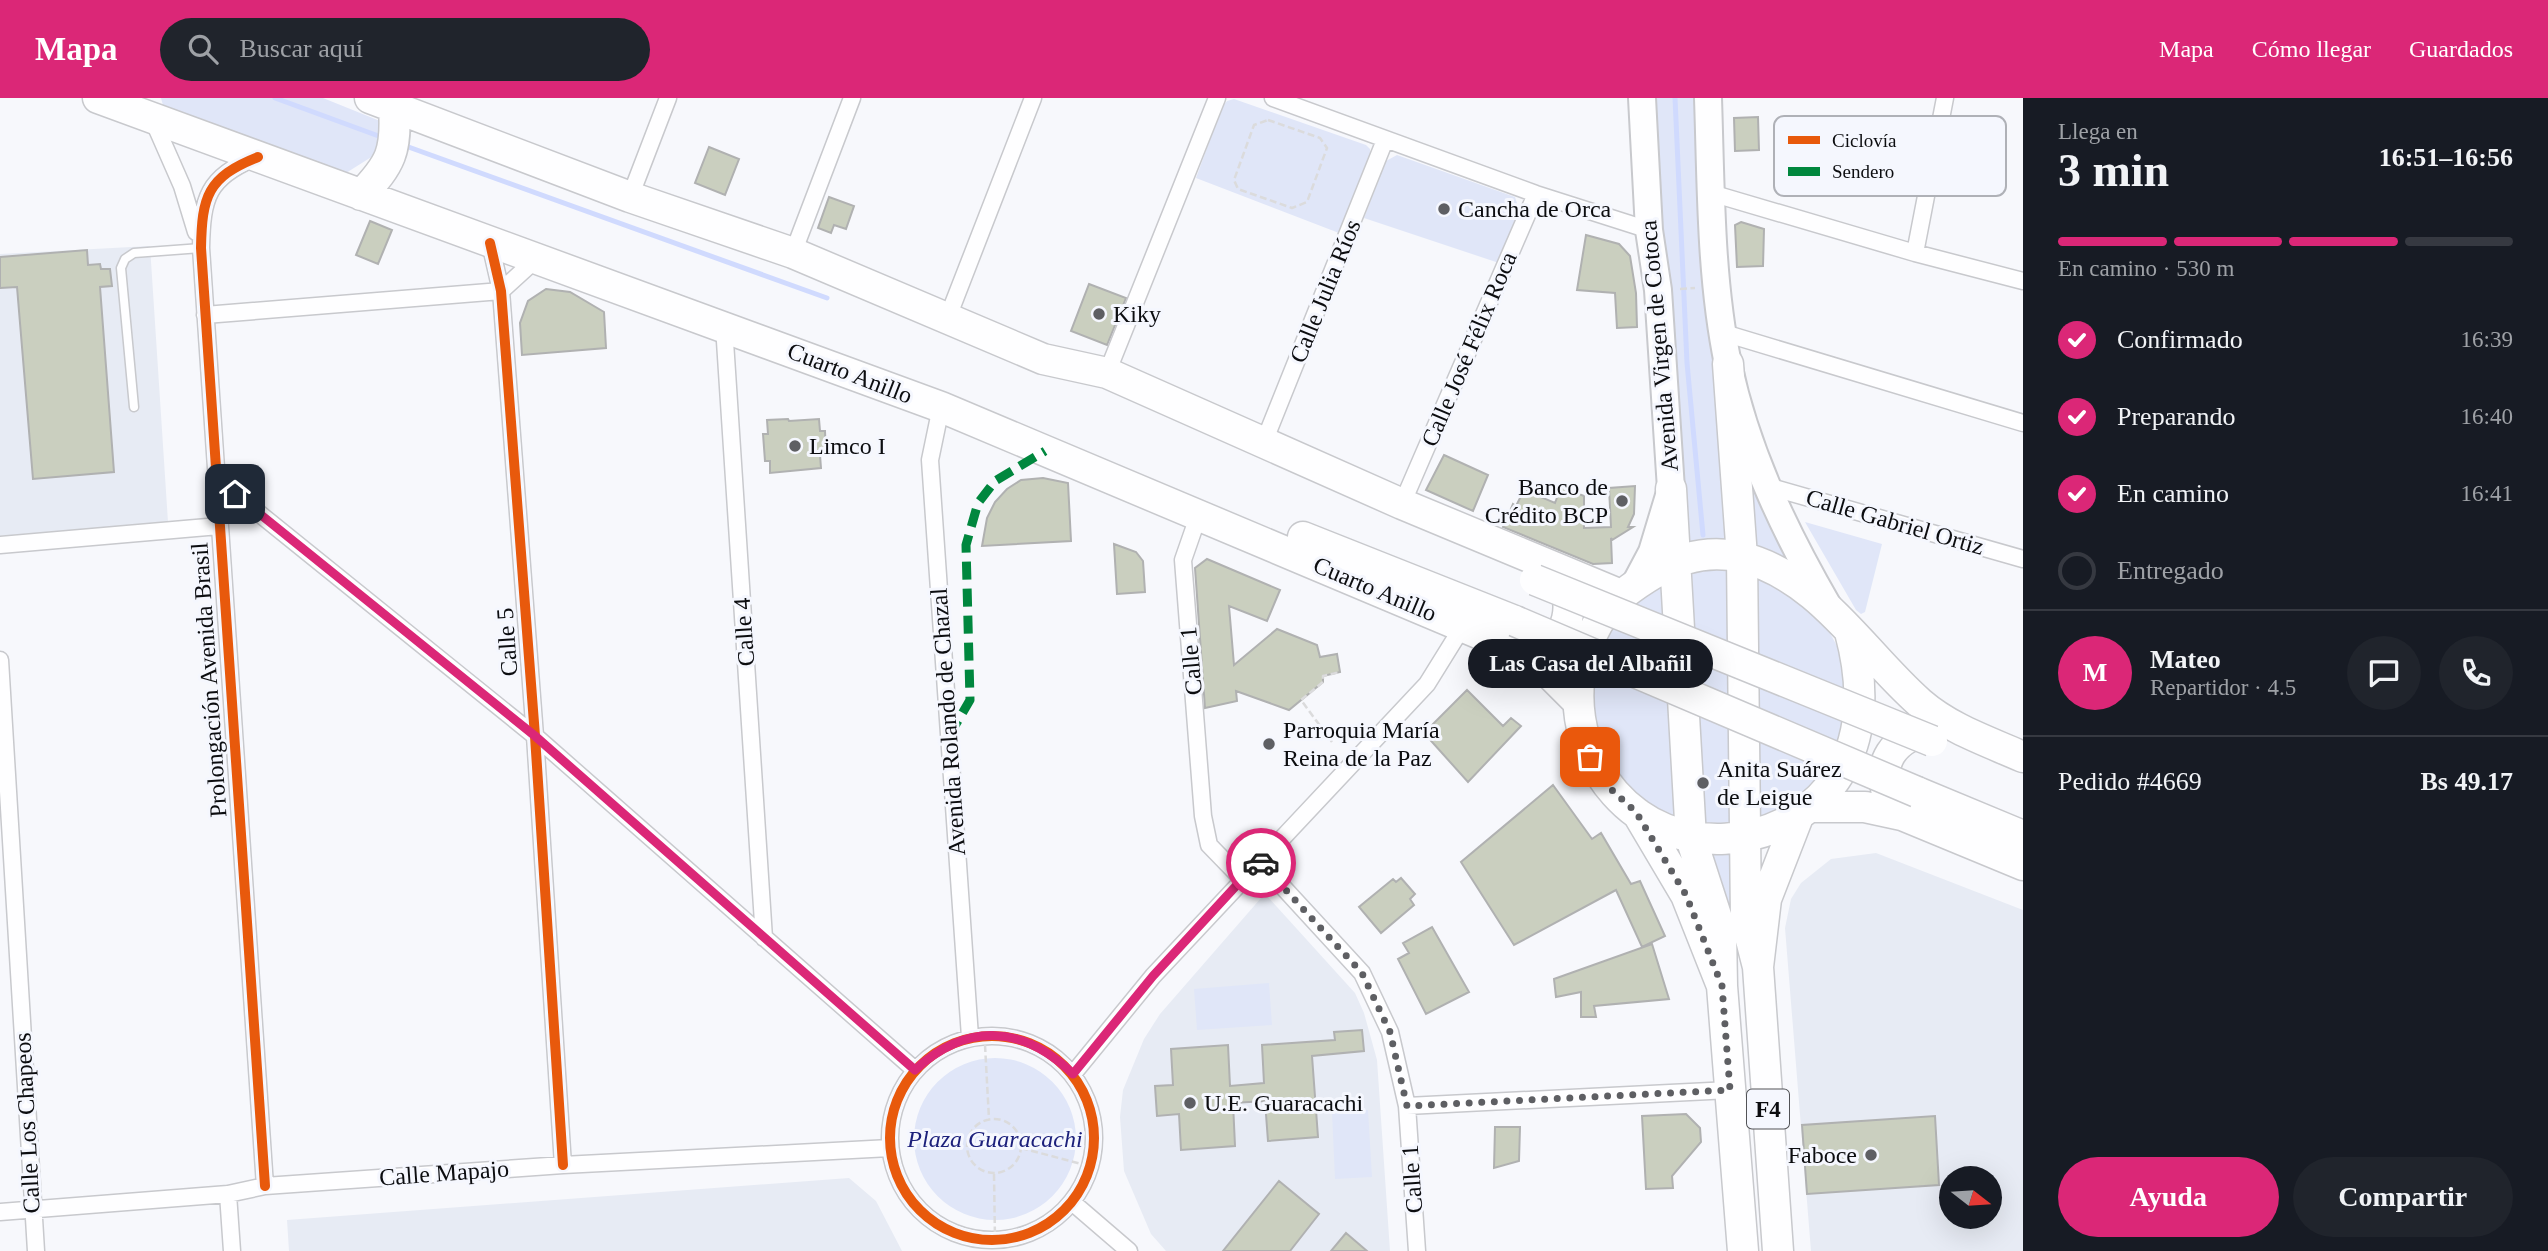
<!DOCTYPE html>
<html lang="es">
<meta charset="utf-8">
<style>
body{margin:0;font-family:"Times New Roman",serif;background:#20242c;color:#f1f3f6;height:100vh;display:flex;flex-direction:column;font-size:26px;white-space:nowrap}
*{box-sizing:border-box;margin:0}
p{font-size:23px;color:#9ea1a6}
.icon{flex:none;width:38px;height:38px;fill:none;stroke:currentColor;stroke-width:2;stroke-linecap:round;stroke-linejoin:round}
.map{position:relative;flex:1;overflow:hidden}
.sheet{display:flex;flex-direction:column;background:#171b24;width:525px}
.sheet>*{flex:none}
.needle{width:46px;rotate:107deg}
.buttons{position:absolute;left:1939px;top:1068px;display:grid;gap:14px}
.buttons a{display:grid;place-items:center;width:63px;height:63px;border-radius:50%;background:#171b24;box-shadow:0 7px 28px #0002;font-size:35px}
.pin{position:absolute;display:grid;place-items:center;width:60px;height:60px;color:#fff;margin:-30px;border-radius:14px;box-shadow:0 4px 10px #0006}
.courier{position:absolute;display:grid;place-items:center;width:70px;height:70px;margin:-35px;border:5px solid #db2777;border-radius:50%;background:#fff;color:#222;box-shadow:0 2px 9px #0007}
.bubble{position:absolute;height:49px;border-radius:24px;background:#171b24;box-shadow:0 7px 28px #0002;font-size:23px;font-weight:800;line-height:49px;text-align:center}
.overview em{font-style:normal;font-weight:800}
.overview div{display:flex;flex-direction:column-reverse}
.overview{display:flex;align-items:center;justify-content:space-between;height:119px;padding:0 35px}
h1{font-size:46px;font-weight:800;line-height:52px}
.bar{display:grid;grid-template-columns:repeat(4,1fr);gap:10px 7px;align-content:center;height:84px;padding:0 35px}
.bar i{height:9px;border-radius:5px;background:#363941}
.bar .active{background:#db2777}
.bar p{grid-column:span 4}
.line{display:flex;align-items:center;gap:18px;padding:0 35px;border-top:2px solid #363941}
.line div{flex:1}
.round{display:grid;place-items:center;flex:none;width:74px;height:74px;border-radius:37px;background:#20242c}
ol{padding:0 35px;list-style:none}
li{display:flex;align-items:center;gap:21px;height:77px}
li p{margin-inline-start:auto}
li .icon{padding:7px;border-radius:50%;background:#db2777;color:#fff;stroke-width:4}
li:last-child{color:#9ea1a6}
li i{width:38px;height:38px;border:4px solid #363941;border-radius:50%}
.button{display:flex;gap:14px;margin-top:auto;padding:14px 35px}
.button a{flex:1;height:80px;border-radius:42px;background:#db2777;color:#fff;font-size:28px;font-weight:800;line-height:80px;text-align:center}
.button a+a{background:#20242c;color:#f1f3f6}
header{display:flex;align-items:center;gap:42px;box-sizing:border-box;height:98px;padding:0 35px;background:#db2777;color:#fff}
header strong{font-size:33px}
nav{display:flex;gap:38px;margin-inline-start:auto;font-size:24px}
.search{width:490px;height:63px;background:#20242c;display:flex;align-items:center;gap:18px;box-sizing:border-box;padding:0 24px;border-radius:38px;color:#9ea1a6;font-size:26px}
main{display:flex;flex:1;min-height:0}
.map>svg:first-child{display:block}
.built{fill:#e7ebf4;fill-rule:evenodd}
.green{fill:#e0e6f8}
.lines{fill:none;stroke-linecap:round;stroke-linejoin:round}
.stream{stroke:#d0dafe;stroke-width:5}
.building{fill:#cacfbf;stroke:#b0b1b1;stroke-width:2}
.lane-casing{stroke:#c8c9cd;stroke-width:11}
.street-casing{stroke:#c8c9cd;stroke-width:19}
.primary-casing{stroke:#c8c9cd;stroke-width:30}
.highway-casing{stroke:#c8c9cd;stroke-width:33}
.path{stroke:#dbdbdc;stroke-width:2.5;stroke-dasharray:7 3.5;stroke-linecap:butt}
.lane{stroke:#fefeff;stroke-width:8}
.street{stroke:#fefeff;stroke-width:16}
.primary{stroke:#fefeff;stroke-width:26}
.highway{stroke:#fefeff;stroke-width:30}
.highway-bridge-casing{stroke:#c8c9cd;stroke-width:33;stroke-linecap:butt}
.highway-bridge{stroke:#fefeff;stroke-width:30}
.quiet{stroke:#00873e;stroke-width:9;stroke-dasharray:18 9;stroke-linecap:butt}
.cycleway-casing{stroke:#f5f7fe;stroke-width:15}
.cycleway{stroke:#e8590c;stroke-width:10}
.done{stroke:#5e5f63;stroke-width:7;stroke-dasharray:0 12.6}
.route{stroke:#db2777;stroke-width:9}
.poi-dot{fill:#5e5f63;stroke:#f5f7fe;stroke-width:2.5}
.labels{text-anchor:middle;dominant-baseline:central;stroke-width:6;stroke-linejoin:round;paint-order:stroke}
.shield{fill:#f5f7fe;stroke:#525357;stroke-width:2}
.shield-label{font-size:23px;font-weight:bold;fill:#0c0d10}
.poi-label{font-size:24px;fill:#0c0d10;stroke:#f5f7fe;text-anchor:start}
.street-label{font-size:24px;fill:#0c0d10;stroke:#f5f7fe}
.park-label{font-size:24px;font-style:italic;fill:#1c207b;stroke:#f5f7fe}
.key{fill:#f5f7fe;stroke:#afb1b7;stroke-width:2}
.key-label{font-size:19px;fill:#0c0d10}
</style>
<header>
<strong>Mapa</strong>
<div class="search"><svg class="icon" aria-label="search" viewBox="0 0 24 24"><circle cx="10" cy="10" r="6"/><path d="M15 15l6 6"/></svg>Buscar aquí</div>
<nav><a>Mapa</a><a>Cómo llegar</a><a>Guardados</a></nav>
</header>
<main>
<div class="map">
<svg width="2023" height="1153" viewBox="0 0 2023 1153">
<rect width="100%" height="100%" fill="#f7f8fc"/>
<path class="built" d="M150,148l18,276 -168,14v-282z
M1876,755l147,57v341h-212l-26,-323 6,-29 10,-16 30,-24zM1951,1080h39v38h-39z
M1268,799l87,96 9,20 13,47 13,191h-224l-15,-17 -27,-63 -4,-54 3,-27 21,-51 16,-25 101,-116z
M849,1080l27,23 26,50h-613l-2,-31z"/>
<path class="green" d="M161,0h162l62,25 -12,33 -27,17 -182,-64z
M1653,0h41l4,83 20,178 13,184h-41l-22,-274 -13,-73z
M1234,1l132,46 4,4v7l-31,77 -143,-55 26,-71 5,-6z
M1397,57l118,42 4,12 -20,54 -135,-45 22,-57z
M1749,372l20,55 18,37 -38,-14z
M1805,424l77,22 -17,68 -4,2 -5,-4z
M1710,471l22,2 -2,253 -31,-1 -7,-251z
M1753,479c25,11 49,22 67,43 32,36 33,89 16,132 -3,6 -5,14 -9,19 -21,27 -45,39 -76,49z
M1669,483l9,236c-72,-25 -112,-110 -72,-179 15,-27 38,-41 63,-57z
M1703,750l27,4 9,98z
M1269,885l3,42 -75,5 -3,-41z
M914 1041a81 81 0 1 1 162 0a81 81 0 1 1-162 0Z
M1368,1012l4,67 -37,2 -3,-67z"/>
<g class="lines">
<path class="stream" d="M275,0l109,40
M1675,0l12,265 16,172
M403,47l424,153"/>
</g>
<path class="building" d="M1758,19l1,33 -24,1 -1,-33z
M709,49l30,12 -14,36 -30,-12z
M829,99l25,9 -8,23 -12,-4 -3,8 -13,-5z
M370,123l22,9 -14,34 -22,-9z
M1741,124l23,7 -1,37 -26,1 -2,-42z
M1586,137l33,9 11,12 6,37 1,34 -20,1 -2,-35 -38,-3z
M87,152l1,15 12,-1 1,5h9l2,17 -12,1 14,185 -81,7 -16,-192 -17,1v-31z
M1089,186l37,14 -19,47 -36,-14z
M546,191l24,3 34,20 2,36 -84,7 -2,-32 8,-22z
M788,321l1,2 30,-2 1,12h5l1,24h-6l1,13 -51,5v-12h-5l-2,-27h5l-1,-14z
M1444,357l44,20 -15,36 -47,-21z
M1043,380l25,5 3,58 -89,5 5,-28 8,-16 12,-13 14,-9z
M1635,388l-1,28 -6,13h5l-21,13 -1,-2 1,25 -19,1 -90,-37 10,-23 3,2 8,-16 31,13 6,-16 23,9v32l27,-1 -2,-39z
M1114,446l22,8 7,9 2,31 -28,2z
M1207,461l73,31 -13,31 -38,-15 5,59 43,-36 40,16 3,12 17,-3 3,18 -17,4v6l-34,28 -53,-19 1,10 -32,7 -10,-140z
M1467,592l36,36 8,-8 10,8 -53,56 -44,-49z
M1553,687l39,54 9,-6 30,51 9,-3 25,55 -23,11 -26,-57 -102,55 -53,-83z
M1401,780l14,16 -5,5 4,6 -33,28 -22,-26 34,-28 3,3z
M1432,829l37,65 -43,22 -28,-55 11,-6 -6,-10z
M1652,846l17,55 -75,7 2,11h-15v-25l-25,5 -2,-18z
M1362,932l2,21 -52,5 6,81 -50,4 -3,-40 -32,2 2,43 -54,4 -2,-36 -22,2 -2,-30 18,-1 -2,-36 57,-4 2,41 34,-3 -2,-38 73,-5 -1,-8z
M1686,1016l14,14 1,14 -29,34 1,12 -27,1 -4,-73z
M1935,1018l4,69 -132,9 -5,-69z
M1495,1029h25l-1,34 -25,7z
M1279,1083l40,33 -29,37h-67z
M1346,1135l21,18h-36z"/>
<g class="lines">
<g class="lane-casing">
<path id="lane" d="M134,309l-13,-139 4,-9 9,-6 67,-5"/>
</g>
<g class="street-casing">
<path id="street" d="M1273,0l263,96 113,36
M153,22l29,66 14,46
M257,59c-50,20 -55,41 -56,91l64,938
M1711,95l204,60 108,28
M630,99l38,-99
M490,145l11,48 34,445 28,429
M793,155l59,-155
M1915,155l30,-155
M205,217l296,-24 34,-31
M948,219l85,-219
M724,228l40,612
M1724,235l299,90
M1107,275l110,-275
M941,309l-11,53 40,577
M1264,344l121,-302
M217,374l18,22 300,242 380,334
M1767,388l256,73
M1402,406l134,-310
M1199,416l-16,46 20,256 6,29 34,35
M0,447l219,-19
M0,562l36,591
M1259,763l103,112 28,59 17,74 10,145
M890 1040a102 102 0 1 1 204 0a102 102 0 1 1-204 0Z
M1073,976l80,-98 274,-292 36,-58
M1407,1008l323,-16
M228,1096l4,57
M1072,1104l57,49
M0,1114l228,-18 37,-8 298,-21 327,-17"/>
</g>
<g class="primary-casing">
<path id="primary" d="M1708,0c3,88 2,179 20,266 18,86 56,166 100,242
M1634,488l18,-34 19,-63 -13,-199 -9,-60 -7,-132"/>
</g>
<g class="highway-casing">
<path id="highway" d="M98,0l843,309 582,245 18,13 36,36
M370,0l260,99 163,56 250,106 64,14 295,131 219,91
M361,97c30,-31 36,-44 33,-88
M1728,266l14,193 4,363 12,47
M1671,391l20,349 30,93 1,55
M1303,439l212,84
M1850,534c9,33 13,65 6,99 -17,85 -113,129 -191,98 -80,-33 -110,-133 -67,-206 14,-23 36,-38 58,-51 27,-16 54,-22 85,-15 79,20 121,95 179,146 30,26 67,38 103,54
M1534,553c37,-9 43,-50 24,-77
M1917,694l106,44
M1891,705c-18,-41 3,-66 43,-75
M1809,709h56l37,8 121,50
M1638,716l48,81 36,91 21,265
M1778,1153l-20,-284 8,-68 33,-85"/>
</g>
<path class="path" d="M1268,22l52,18 7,10 -20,54 -15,6 -54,-19 -4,-9 20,-55z
M1680,191l15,-1
M1332,644l-31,-42 22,-18v-6l17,-4
M985,947l4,74
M967 1048a27 27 0 1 1 54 0a27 27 0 1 1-54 0Z
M1021,1050l68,18
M994,1076l1,66"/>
<use href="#lane" class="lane"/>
<use href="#street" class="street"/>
<use href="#primary" class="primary"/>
<use href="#highway" class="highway"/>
<g class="highway-bridge-casing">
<path id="highway-bridge" d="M1535,482l397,161
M1515,523l402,171"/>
</g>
<use href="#highway-bridge" class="highway-bridge"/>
<path class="quiet" d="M949,638l21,-36 -4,-155 12,-42 17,-22 50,-30"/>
<g class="cycleway-casing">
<path id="cycleway" d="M258,59c-51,20 -56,40 -57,91l64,938
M490,145l11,48 34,445 28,429
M890 1040a102 102 0 1 1 204 0a102 102 0 1 1-204 0Z"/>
</g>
<use href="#cycleway" class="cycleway"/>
</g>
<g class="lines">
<path class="done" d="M1261,765l101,110 28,59 17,74 323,-16 -8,-104 -36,-91 -50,-83 -24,-22 -22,-33"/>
<path class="route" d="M235,396l300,242 380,334c52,-48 108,-45 158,4l80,-98 106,-115 2,2"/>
</g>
<g class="poi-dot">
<circle cx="1444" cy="111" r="7"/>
<circle cx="1099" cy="216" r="7"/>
<circle cx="795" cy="348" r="7"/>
<circle cx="1622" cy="403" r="7"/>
<circle cx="1269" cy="646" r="7"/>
<circle cx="1703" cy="685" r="7"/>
<circle cx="1190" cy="1005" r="7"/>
<circle cx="1871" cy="1057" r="7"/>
</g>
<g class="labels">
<rect class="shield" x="1747" y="991.5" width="42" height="39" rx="5"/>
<g class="shield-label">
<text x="1768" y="1011">F4</text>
</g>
<g class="poi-label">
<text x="1458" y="111">Cancha de Orca</text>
<text x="1113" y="216">Kiky</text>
<text x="809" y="348">Limco I</text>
<text x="1608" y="389" text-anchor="end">Banco de<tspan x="1608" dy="28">Crédito BCP</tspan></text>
<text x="1283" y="632">Parroquia María<tspan x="1283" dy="28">Reina de la Paz</tspan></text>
<text x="1717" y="671">Anita Suárez<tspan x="1717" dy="28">de Leigue</tspan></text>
<text x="1204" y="1005">U.E. Guaracachi</text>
<text x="1857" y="1057" text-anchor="end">Faboce</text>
</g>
<g class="street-label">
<text transform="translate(1325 193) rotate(-68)">Calle Julia Ríos</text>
<text transform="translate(1659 248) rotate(-95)">Avenida Virgen de Cotoca</text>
<text transform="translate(1469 251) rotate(-67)">Calle José Félix Roca</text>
<text transform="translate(850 275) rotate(21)">Cuarto Anillo</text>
<text transform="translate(1895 424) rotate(16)">Calle Gabriel Ortiz</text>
<text transform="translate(1375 491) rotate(23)">Cuarto Anillo</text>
<text transform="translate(744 534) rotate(-94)">Calle 4</text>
<text transform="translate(507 544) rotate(-94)">Calle 5</text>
<text transform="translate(1191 563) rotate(-95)">Calle 1</text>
<text transform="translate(209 582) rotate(-94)">Prolongación Avenida Brasil</text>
<text transform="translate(948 624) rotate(-94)">Avenida Rolando de Chazal</text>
<text transform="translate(27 1025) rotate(-93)">Calle Los Chapeos</text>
<text transform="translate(444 1075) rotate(-4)">Calle Mapajo</text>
<text transform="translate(1412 1081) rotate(-94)">Calle 1</text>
</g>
<g class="park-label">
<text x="995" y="1041">Plaza Guaracachi</text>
</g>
</g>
<rect x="1774" y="18" width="232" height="80" rx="10" class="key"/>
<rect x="1788" y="38" width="32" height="8" fill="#e8590c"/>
<rect x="1788" y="69" width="32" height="9" fill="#00873e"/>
<g class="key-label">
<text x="1832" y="49">Ciclovía</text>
<text x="1832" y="80">Sendero</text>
</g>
</svg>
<div class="buttons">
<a><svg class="needle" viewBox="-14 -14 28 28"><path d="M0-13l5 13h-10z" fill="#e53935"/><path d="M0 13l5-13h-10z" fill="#9ea1a6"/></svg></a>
</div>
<div class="pin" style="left:1590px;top:659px;background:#ea580c"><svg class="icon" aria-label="bag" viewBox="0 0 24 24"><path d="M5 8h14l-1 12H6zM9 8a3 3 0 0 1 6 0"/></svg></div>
<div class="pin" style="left:235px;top:396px;background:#1f2937"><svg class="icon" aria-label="home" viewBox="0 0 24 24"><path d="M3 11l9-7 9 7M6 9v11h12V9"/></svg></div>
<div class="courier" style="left:1261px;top:765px"><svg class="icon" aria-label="car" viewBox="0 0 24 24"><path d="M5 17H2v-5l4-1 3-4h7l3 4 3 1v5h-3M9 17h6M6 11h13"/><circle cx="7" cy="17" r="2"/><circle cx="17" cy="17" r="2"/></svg></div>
<div class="bubble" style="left:1468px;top:541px;width:245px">Las Casa del Albañil</div>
</div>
<section class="sheet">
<div class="overview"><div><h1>3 min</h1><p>Llega en</p></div><em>16:51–16:56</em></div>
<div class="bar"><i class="active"></i><i class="active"></i><i class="active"></i><i></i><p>En camino · 530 m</p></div>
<ol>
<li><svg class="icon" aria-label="check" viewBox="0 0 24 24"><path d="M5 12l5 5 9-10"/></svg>Confirmado<p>16:39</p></li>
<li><svg class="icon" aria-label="check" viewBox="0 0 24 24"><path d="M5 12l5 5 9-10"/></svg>Preparando<p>16:40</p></li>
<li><svg class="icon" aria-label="check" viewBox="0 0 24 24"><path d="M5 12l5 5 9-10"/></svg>En camino<p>16:41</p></li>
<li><i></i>Entregado</li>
</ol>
<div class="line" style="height:126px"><b class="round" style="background:#db2777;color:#fff">M</b><div><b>Mateo</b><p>Repartidor · 4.5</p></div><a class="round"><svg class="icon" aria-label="chat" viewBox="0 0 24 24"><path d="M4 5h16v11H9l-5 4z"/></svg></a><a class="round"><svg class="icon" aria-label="phone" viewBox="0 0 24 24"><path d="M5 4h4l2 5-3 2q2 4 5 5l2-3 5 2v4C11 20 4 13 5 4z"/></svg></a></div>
<div class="line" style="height:91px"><div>Pedido #4669</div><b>Bs 49.17</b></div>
<div class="button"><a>Ayuda</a><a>Compartir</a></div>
</section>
</main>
